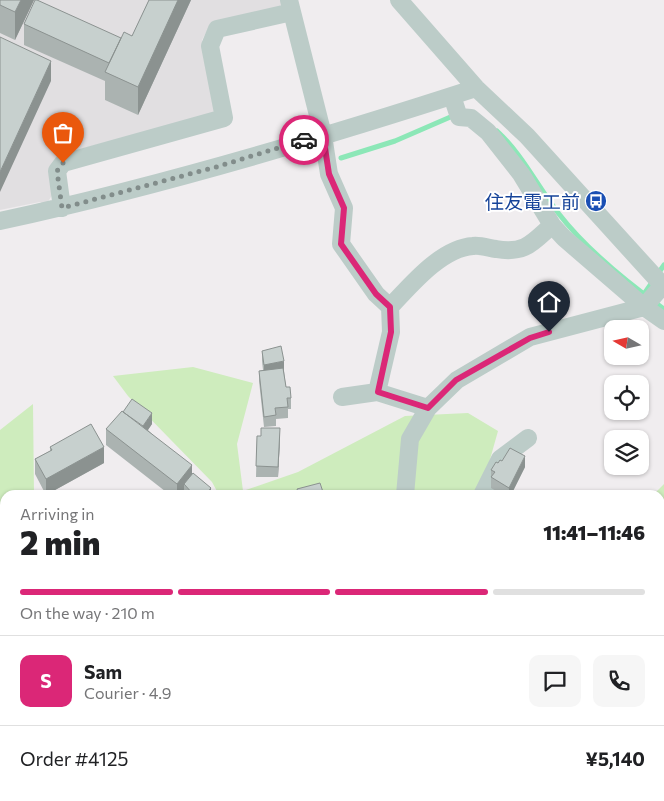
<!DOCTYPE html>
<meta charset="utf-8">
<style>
body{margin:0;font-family:Commissioner,"Noto Sans JP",sans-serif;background:#f6f6f6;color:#202124;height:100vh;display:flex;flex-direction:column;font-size:19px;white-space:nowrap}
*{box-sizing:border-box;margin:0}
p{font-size:16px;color:#757577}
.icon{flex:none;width:28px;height:28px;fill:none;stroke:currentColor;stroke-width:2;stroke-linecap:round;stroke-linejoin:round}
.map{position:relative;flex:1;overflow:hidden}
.panel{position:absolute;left:0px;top:490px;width:665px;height:311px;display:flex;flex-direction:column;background:#fff;border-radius:15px 15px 0 0;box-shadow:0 1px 4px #0004}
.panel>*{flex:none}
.needle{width:32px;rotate:279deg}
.controls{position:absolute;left:604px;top:320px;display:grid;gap:10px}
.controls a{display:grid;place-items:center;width:45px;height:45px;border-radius:10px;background:#fff;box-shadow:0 1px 4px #0004;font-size:25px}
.pin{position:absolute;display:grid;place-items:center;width:42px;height:42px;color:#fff;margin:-51px -21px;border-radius:50% 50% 50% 0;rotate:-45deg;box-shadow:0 0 5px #0007}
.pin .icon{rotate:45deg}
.courier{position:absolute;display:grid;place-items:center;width:50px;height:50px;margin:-25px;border:4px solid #db2777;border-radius:50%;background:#fff;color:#222;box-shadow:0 1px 6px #0007}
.summary em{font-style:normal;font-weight:800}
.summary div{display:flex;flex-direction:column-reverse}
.summary{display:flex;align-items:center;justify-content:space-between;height:85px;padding:0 20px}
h1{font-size:32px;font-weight:800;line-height:38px}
.bar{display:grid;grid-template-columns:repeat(4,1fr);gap:8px 5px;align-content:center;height:60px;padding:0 20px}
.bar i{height:6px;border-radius:4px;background:#e0e0e0}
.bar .on{background:#db2777}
.bar p{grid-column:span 4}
.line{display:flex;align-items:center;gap:12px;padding:0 20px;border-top:1px solid #e0e0e0}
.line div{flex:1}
.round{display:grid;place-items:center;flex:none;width:52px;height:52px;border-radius:10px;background:#f6f6f6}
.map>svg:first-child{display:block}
.education{fill:#e1dfe1}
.green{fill:#ceecbd}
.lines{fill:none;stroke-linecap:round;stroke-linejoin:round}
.stream{stroke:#8ce7b7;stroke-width:5}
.minor{stroke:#bcccc8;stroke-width:18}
.wall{fill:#abb3b1}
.shaded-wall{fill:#8b9290}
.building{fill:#c7d0ce;stroke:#8b9290}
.done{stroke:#828d8b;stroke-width:5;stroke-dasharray:0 9}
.route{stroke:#db2777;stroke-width:6}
.labels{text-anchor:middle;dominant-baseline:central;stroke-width:4;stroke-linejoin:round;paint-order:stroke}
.transit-label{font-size:19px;fill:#164399;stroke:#fff;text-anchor:end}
</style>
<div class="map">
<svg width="664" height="801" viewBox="0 0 664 801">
<rect width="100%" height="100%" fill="#f0edef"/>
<path class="education" d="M0,0h284v2l-4,5 -69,16 -9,17 16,65 -7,10 -150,39 -11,15 4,23 -8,13 -6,-3 -40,8z"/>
<path class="green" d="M193,367l60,16 -16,61 6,47 55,-19 107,-56 63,-3 30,18 -18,64h-261l-7,-13 -84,-86 -15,-20z
M33,404l1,91h-29v88l-5,2v-155z
M664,484v85l-4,1v-75h-7z"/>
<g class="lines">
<path class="stream" d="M497,131c26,24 40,55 62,83 27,35 69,69 105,95
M341,158l54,-17 60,-26
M644,294l20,-29"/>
<path class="minor" d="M289,0l34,135 6,39 15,34 -3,36 35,50 14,13 1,25 -14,60
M399,0l77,88 51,48 137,151
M452,96l7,21 12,1 17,14 33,42 31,51 12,13 80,69 20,14
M62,208l-5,-37 6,-8 161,-45 -14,-72 7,-17 75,-17
M0,221c161,-35 319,-82 476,-133
M390,307c20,-21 51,-59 83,-61 7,-1 16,2 23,3 29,5 36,-6 56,-24
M342,397l35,-5 51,16
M405,495l5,-56 18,-31 29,-28 73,-43 114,-30 20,-23
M482,495l18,-36 28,-21
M660,584l4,1
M0,675l5,-2
M64,796l1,5
M97,801l11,-5
M174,801l2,-5"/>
</g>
<path class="wall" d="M0,0h34l-19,40 -15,-7z
M149,0h42l-53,115 -33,-15v-19l-81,-36v-21l97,14 11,-2z
M262,351l22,20 2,16 5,11v11h-3v9l-12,1v7l-12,1 -5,-46v-10l4,-1 -1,-9z
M152,424l-4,6 44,44 19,21h-27v-5l-4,5h-10l-64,-50v-16z
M257,436l23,3 -2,38h-22z
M50,447l54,16 -58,32 -11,-21v-15l15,-8z
M498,463l27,4 -14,28h-8l-12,-7v-18z
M5,753v34l-5,1v-34z"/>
<path class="shaded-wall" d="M21,0h13l-19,40v-28z
M178,0h13l-53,115v-28z
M51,61v20l-51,111v-20z
M284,361v11l-20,4v-11z
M152,413v11l-9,13v-11z
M280,428v11l-2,38v-10z
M104,447v16l-58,32v-16z
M525,456v11l-14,28h-2v-7z
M192,465v15l-8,4v6l-4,5h-3v-11z
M211,488v7h-6z
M5,695v11l-5,2v-10z
M5,725v6l-4,2v-6z"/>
<path class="building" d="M0,0h21l-6,12 -15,-7z
M35,0h2l84,38 -12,25 -85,-39z
M149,0h29l-40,87 -33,-15 19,-40 8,4z
M0,37l51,24 -51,111z
M281,346l3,15 -20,4 -2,-14z
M283,368l3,19h4l1,11h-4l1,9 -13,1 1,7 -12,2 -5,-46z
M132,399l20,14 -9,13 -20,-14z
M122,411l70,54 -15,19 -71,-55z
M91,424l13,23 -58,32 -11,-20 17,-9 -2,-3z
M261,428h19l-2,39 -22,-1 1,-30h4z
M510,448l15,8 -16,32 -18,-11 4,-5 -4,-2 5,-8 2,1 2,-3 2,1z
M193,473l18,15 -6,7 -7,-1 -4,1 -10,-11z
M320,483l4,12h-25l-2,-6z
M5,674v21l-5,3v-22z
M3,707l2,4v14l-4,2 -1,-3v-16z
M5,753v23l-5,1v-23z
M660,753l4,1v47h-8l1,-5h3v-13l2,-9h-2z
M628,796h18l-1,5h3h-27l1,-4 6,1z"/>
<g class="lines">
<path class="done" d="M63,163l-6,8 5,37 154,-41 88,-27"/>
<path class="route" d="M304,140l19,-5 6,39 15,34 -3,36 35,50 14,13 1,25 -13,60 50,16 28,-28 74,-42 19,-6"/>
</g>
<defs>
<g id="bus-disc" transform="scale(1.125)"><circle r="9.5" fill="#1a4fb4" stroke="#fff"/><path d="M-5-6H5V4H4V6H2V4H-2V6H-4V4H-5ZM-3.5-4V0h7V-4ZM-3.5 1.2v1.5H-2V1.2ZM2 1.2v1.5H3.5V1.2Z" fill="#fff"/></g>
</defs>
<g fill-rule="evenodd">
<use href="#bus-disc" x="596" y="201"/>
</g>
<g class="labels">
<g class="transit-label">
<text x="580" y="201">住友電工前</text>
</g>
</g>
</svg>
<div class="controls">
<a><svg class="needle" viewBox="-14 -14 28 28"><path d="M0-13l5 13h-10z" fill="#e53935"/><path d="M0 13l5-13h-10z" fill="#757577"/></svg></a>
<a><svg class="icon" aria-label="locate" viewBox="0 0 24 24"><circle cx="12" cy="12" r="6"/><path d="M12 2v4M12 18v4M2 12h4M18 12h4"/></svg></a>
<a><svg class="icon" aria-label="layers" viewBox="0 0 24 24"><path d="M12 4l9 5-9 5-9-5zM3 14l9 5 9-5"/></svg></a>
</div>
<div class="pin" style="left:63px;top:163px;background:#ea580c"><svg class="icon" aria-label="bag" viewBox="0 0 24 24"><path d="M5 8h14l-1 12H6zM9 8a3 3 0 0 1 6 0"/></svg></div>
<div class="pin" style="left:549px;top:332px;background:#1f2937"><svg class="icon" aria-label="home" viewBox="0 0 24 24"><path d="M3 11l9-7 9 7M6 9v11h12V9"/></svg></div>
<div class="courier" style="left:304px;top:140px"><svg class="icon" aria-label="car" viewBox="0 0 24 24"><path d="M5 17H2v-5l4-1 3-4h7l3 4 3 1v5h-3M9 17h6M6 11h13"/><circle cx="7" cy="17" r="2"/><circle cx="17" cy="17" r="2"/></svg></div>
<section class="panel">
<div class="summary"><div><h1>2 min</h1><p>Arriving in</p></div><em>11:41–11:46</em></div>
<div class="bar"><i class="on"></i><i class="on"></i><i class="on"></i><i></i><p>On the way · 210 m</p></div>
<div class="line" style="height:90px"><b class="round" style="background:#db2777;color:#fff">S</b><div><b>Sam</b><p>Courier · 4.9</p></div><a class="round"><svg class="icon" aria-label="chat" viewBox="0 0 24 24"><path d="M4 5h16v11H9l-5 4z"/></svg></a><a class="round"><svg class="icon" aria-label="phone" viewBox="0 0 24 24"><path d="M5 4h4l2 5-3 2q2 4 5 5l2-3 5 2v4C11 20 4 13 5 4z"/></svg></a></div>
<div class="line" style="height:65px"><div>Order #4125</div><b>¥5,140</b></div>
</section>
</div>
